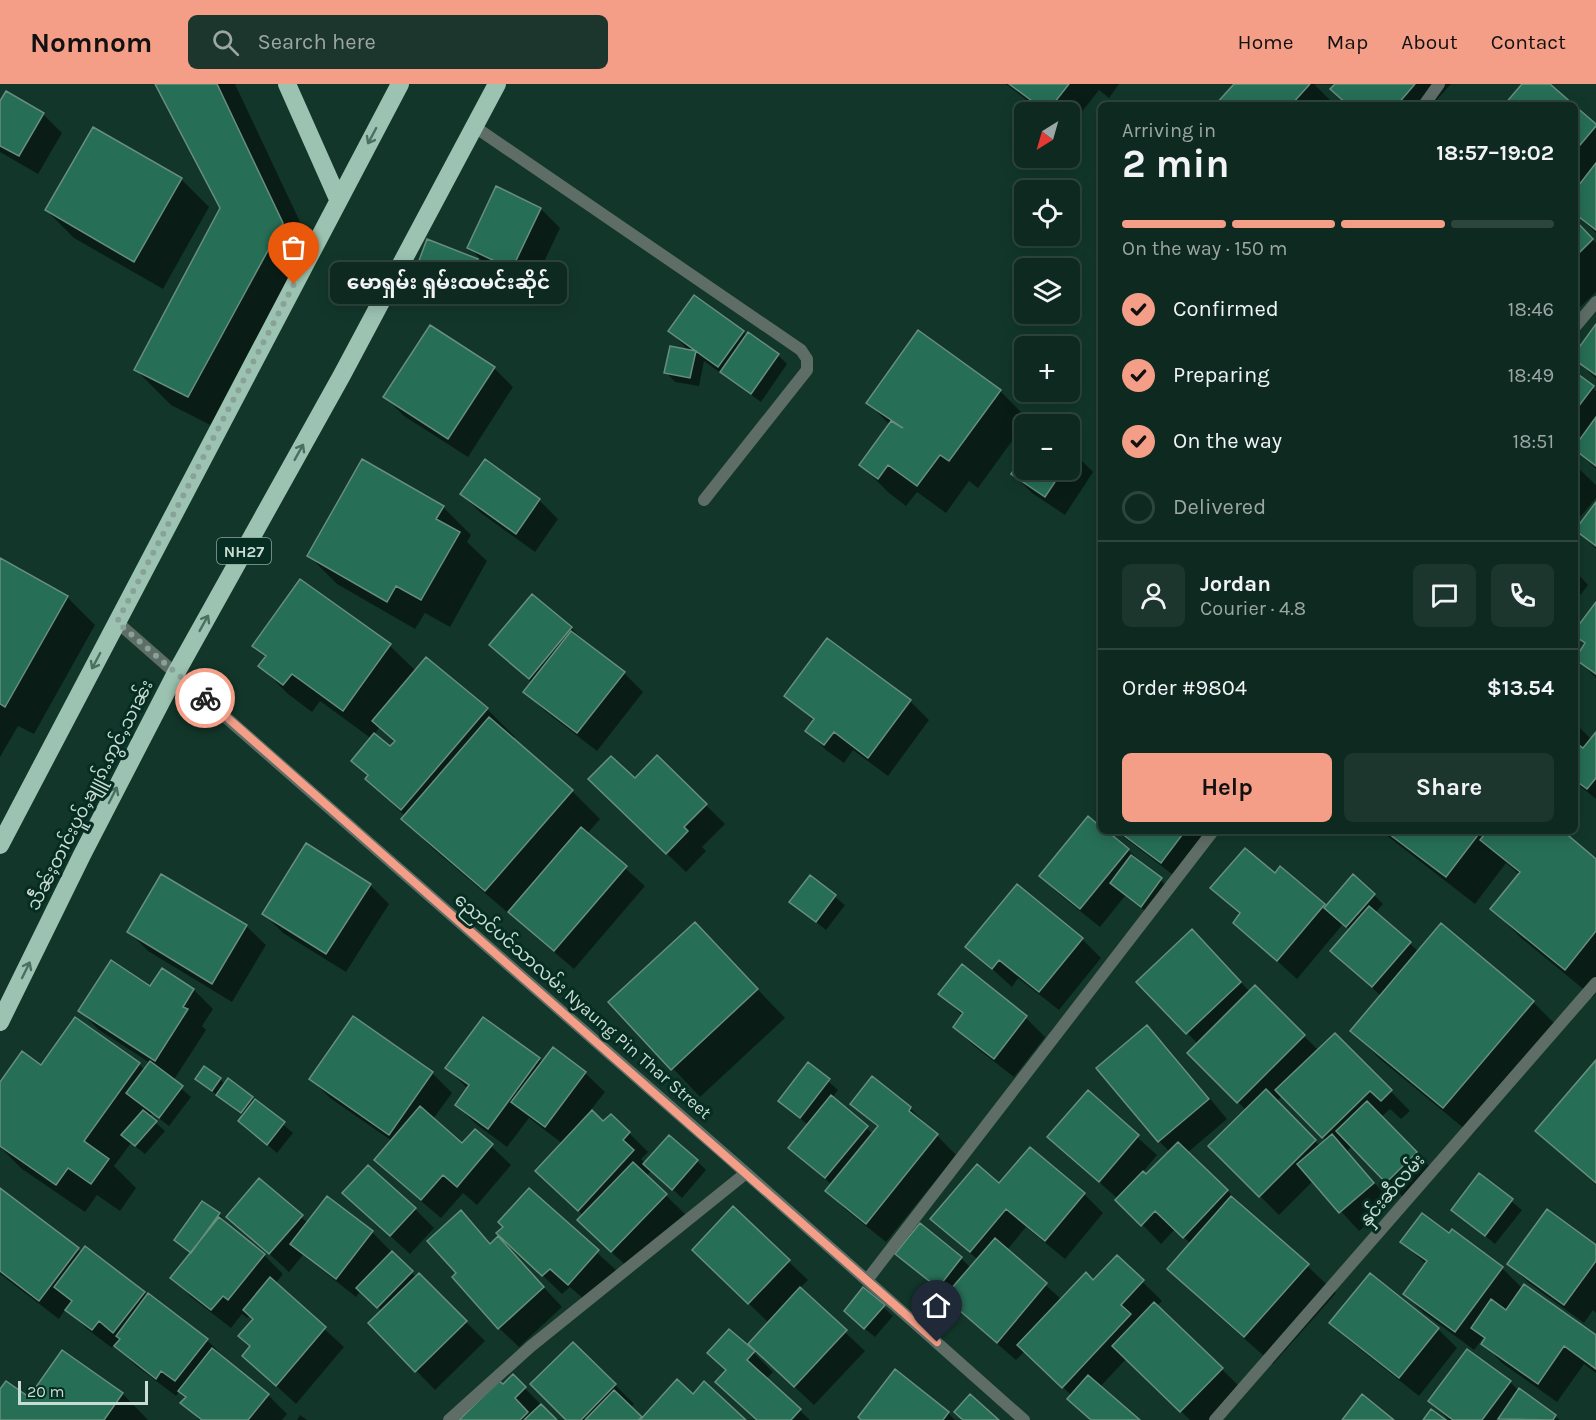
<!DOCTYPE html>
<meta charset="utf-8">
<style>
body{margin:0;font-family:Karla,"Noto Sans Myanmar",sans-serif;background:#1c352d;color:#f1f3f6;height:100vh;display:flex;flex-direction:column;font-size:22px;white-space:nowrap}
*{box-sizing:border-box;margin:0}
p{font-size:20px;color:#9ba6a5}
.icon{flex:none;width:33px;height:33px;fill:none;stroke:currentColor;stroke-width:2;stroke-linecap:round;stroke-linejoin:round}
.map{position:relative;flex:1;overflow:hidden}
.details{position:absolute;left:1098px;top:18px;width:480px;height:732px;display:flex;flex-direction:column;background:#0e2920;border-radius:9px;box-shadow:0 3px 15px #0003,0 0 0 2px #2e453e}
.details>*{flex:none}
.needle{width:39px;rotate:217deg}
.buttons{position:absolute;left:1014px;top:18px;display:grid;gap:12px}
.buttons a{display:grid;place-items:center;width:66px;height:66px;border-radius:9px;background:#0e2920;box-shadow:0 3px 15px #0003,0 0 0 2px #2e453e;font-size:30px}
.scale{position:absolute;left:18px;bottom:15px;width:130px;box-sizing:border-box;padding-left:6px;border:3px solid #c9dcd4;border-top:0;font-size:16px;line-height:21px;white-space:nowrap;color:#c9dcd4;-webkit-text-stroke:4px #062d21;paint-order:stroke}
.pin{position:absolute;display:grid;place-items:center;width:51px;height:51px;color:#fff;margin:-62px -26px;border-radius:50% 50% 50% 0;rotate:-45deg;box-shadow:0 0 6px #0007}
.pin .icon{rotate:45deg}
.courier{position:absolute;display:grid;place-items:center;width:60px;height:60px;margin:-30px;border:4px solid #f49e88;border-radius:50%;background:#fff;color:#222;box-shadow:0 2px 8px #0007}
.bubble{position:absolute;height:42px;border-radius:9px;background:#0e2920;box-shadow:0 3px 15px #0003,0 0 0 2px #2e453e;font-size:20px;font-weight:700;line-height:42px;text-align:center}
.summary em{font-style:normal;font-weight:700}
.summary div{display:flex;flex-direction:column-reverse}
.summary{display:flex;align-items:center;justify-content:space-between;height:102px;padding:0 24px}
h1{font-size:39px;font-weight:700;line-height:45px}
.bar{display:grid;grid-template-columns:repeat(4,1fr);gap:9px 6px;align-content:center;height:72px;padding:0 24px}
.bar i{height:8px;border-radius:4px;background:#2e453e}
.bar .on{background:#f49e88}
.bar p{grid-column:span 4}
.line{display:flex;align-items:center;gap:15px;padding:0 24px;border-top:2px solid #2e453e}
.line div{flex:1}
.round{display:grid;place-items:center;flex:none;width:63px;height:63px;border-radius:9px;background:#1c352d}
ol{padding:0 24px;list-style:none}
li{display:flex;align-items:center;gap:18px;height:66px}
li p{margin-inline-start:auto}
li .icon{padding:6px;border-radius:50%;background:#f49e88;color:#111;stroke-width:4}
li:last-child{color:#9ba6a5}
li i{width:33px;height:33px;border:3px solid #2e453e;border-radius:50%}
.button{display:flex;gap:12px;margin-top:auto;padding:12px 24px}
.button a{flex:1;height:69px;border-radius:9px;background:#f49e88;color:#111;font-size:24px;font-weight:700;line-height:69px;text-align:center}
.button a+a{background:#1c352d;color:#f1f3f6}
header{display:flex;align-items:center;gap:36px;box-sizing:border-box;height:84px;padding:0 30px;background:#f49e88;color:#111}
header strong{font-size:28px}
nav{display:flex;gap:33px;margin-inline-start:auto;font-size:21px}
.search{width:420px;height:54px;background:#1c352d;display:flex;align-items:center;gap:15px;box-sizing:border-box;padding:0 21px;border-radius:9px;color:#9ba6a5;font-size:22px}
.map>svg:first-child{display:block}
.shadow{fill:#0007;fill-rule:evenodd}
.building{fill:#276e56;stroke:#688e7e;stroke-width:1.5}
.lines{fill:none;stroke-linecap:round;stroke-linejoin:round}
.street{stroke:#5e6e67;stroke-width:12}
.highway{stroke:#9cc3b2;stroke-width:18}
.oneway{stroke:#4a7062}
.done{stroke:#89a298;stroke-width:6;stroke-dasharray:0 10.8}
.route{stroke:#f49e88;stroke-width:8}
.labels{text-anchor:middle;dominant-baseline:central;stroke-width:6;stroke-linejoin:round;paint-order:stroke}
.shield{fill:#062d21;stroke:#8ea89e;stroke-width:1.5}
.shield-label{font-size:16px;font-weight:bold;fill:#c9dcd4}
.street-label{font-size:18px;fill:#c9dcd4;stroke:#062d21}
</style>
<header>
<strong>Nomnom</strong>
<div class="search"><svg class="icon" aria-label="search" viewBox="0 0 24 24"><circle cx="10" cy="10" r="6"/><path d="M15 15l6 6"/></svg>Search here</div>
<nav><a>Home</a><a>Map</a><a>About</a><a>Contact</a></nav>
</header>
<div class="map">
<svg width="1596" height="1336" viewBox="0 0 1596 1336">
<rect width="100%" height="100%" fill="#12372a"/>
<path class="shadow" d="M157,0h78l83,176 -94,172 -53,-27 -35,-35 86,-162z
M1006,0h113l-10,14 -10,-8 -29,37v-15h-28z
M1236,0h78l17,17 -4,4h-110z
M1336,0h115l-19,21h-84z
M0,20l43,10 19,19 -24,41 -38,-22z
M1575,24l21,18v107l-21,-19z
M181,95l28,28 -46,82 -89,-51 -28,-28z
M541,125l19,19 -28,59 -51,-24 6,7 -9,24 -50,-19 -9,-9 9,-25 56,22 -15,-16z
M1575,138l21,21v49l-21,20z
M1596,243v52l-21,-21z
M670,247l73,1 35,23 9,9 -26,38 -57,-41 -5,25 -24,-4 -9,-10 24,-20z
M494,284l19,19 -45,70 -64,-41 -19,-19z
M1575,290l21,17v78l-21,-20 2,-3 -2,-2z
M1000,307l28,28 -50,69 -9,-7 -23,32 -29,-21 -11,14 -17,-13 -28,-28 29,-40 -22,-22z
M1070,365l23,23 -28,43 -33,-22 -19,-19 11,-18v14h46z
M1575,381l21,20v13l-21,25z
M462,410l77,6 19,19 -23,33 -54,-39z
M1596,420v45l-19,-19z
M443,423l28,28 -4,7 20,19 -37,66 -25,-14 -10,16 -78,-45 -28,-28z
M0,475l67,38 28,28 -61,109 -16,-8 -18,31z
M1575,487l13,14 -13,17z
M301,497l89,65 26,25 11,-12 60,50 28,28 -2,3 59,51 28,28 -13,15 58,52 -71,83 -143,-122 -28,-28 2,-3 -38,-37 2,-3 -16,-15 19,-22 -52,-38 -8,11 -24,-18 -28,-28 6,-8 -12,-12zM380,642l16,16 -6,6 -16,-13z
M532,512l39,32 20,20 33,25 19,19 -46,59 -52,-40 -20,-19 7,-9 -41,-38z
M1596,520v74l-20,-20 9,-13 -10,-10z
M786,612l124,5 19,19 -41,56 -35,-26 -9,13 -18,-13 -19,-19 7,-10z
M1575,639l17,17 4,-6v65l-21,-17z
M657,673l68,67 -23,23 4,4 -20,21 -77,-74 26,-18z
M1101,745v2h3l24,19 42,39 -19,26 -26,-19 -25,31 -40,-32 -19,-19z
M1116,747h101l-36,50z
M1381,747h179l36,30v132l-3,4 -73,-60 -28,-28 28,-34 -14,-12 -31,41z
M1281,784l46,39 47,-12 9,9 -8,9 43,38 115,51 28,28 -89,105 -92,-76 -28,-28 29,-35 -49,-45 18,-21 -7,-6 -46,55 -62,-56 5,-8 -28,-27 63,-13z
M810,793l35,28 -19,25 -35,-28z
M370,801l19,19 -43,68 -63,-39 -20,-20z
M1017,802l65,53 19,19 -42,52 -41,-32 -6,9 -45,-41z
M695,840l90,94 -85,79 -90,-95z
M246,842l20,19 -34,57 -84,-51 -19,-19z
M1211,866l39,42 5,-5 64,64 16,-16 75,76 -9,8 -11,-10 -9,8 54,55 -28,29 -55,-55 -5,5 45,52 -33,28 -46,-50 -34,34 -69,-69 36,-36 -57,-57 9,-9 -60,-62zM1282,1012l45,45 -7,5 -44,-44z
M162,886l32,20 19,19 -11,17 4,4 -33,51 18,16 -22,29 -17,-13 -3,4 16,14 -20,23 -14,-11 -17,23 22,22 -16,23 -23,-16 -12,17 -63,-43 -22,-22v-62l42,-18 97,-3 6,6 5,-7 -51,-33 -19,-19 71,-23z
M940,910l86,24 19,19 -31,40 -40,-31 -20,-19 9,-11z
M353,934l79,55 20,20 -19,26 29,26 13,-14 36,34 -34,40 -14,-12 -22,25 -46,-39 -19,-19 16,-19 -62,-43 -19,-19z
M1147,943l19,19 61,73 -40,34 149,140 -63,71 -76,-67 -28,-28 22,-25 -16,-15 -14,15 -43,-45 -69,-62 39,-44 69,62 -15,18 4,4 24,-25 -11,-11z
M539,975l4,4 42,10 20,19 -15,19 13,13 8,-8 18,17 19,19 -7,7 5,5 51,-3 9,9 -24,28 -30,-28 -6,6 39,38 -54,56 -33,-30 -14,-24 -27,-26 6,-46 -34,-26 -22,29 -31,-23 -20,-19 12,-16 -21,-21z
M1596,979v122l-59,-54z
M809,980l29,26 -6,8 41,36 5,-6 -26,-24 20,-26 38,30 46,47 -70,87 -40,-32 -19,-19 5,-6 -42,-38 18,-22 -28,-24z
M197,995h23l5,5 27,14 41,35 -16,20 -37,-32 4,-4z
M1030,1065l54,45 19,19 -38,46 -39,-32 -19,23 55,50 31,-18 24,-25 45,44 -5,5 84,82 -31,32h-20l-64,-61 -26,28 38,33h-48l-21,-21 3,-3 -47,-45 -9,9 -51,-44 -19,-19 1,-2 -50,-41 64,4 10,10 7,-8 -46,-41 67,-34z
M1479,1091l43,35 -27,34 -42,-34z
M0,1106l82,63 3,-5 122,92 19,19 -1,2 43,34 19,19 -5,6h-83l-16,-17 4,-5 -7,-7 -4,5 -41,-31 -21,-21 -2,4 -25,-19 -21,-21 -7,11 -59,-45z
M529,1106l88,81 -29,32 -18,-16 -8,7 -44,-42z
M415,1125l19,19 -24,26 -46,-42z
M460,1128l31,33 7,-7 64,69 -43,40 -20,-19 -41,-55z
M219,1130l9,10 -1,1 37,30 19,19 -8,10 69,63 -48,57 -52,-48 8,-9 2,-28 -4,-4 -3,3 -5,-4 -11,14 -40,-31 -19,-20 19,-23 -15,-14z
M228,1132l73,1 7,6 64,9 45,46 2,-3 66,66 -50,49 -65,-67 12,-12 -21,-21 -5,7 -53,-42 -14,17z
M1452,1147l50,37 21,21 73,48v36l-12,-9 -27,38 -55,-39 -19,-20 2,-2 -2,-3 -9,12 -50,-37 -19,-19 22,-29 -25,-23 47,-7z
M1596,1162v67l-3,-3 -9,13 -55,-40 -20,-19z
M788,1177l20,19 -9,9 66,62 -51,54 -45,-42v-40l-56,-54z
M1371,1191l67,54 19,19 -38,48 -68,-54 -20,-19z
M864,1206l29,26 -18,21 -20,-16z
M62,1268l61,42 25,26h-148v-28l30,7z
M754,1269l19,19 -7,7 44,41h-53l-40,-38z
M896,1288l52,41 7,7h-93z
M513,1292l43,44h-94l42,-34z
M1510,1298l9,9 41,29h-111l-19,-19z
M615,1301l19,19 -4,4 12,11 51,-23 51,24h-176z
M300,1331l7,5h-10z"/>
<path class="building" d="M155,0h62l66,139 -95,174 -54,-27 86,-162z
M1009,0h60l-22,28z
M1234,0h76l-19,21h-76z
M1335,0h80l-18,21h-49l-18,-16z
M1522,0h28l24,21h-70z
M6,7l38,22 -25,43 -19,-10v-45z
M1575,22l21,18v2l-21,25z
M93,43l89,51 -48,84 -89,-52z
M1596,79v67l-21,-16v-24z
M496,102l45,22 -29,61 -45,-21z
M1575,136l18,19 -18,18z
M427,155l51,20 -10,27 -51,-20z
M694,211l50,36 -26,36 -50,-36z
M1596,240v51l-21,-15v-7z
M430,241l65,42 -47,72 -65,-42z
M918,246l83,60 -52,71 -9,-6 -23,31 -29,-21 -10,14 -19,-14 32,-44 12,7 -37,-25z
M748,248l31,22 -28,40 -31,-22z
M670,262l26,5 -6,27 -26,-5z
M1575,288l19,14 -19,25z
M1596,333v49l-21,-16v-4z
M1024,369v17h39l-18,27 -34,-23z
M362,375l82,47 -8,13 24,13 -39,68 -25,-14 -9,16 -80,-46z
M485,375l55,40 -24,35 -56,-40z
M1596,418v44l-21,-16z
M0,474l68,38 -63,111 -5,-3z
M300,495l91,65 -48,67 -51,-37 -9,11 -25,-19 8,-10 -14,-10z
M532,510l40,33 -43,52 -40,-34z
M1596,518v72l-21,-15 10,-16 -10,-7v-6z
M571,547l54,41 -48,61 -54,-41z
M827,554l84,62 -43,58 -34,-26 -10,13 -19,-14 9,-12 -30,-23z
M426,573l62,51 -87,102 -36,-31 3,-4 -17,-14 23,-28 16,13 5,-5 -23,-20z
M489,633l84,73 -88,101 -84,-72z
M1596,648v46l-9,11 -12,-9v-38l8,6z
M657,671l50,49 -23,23 4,4 -22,23 -78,-75 23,-23 24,22z
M1088,732l13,11v4h6l22,18 -49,60 -41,-33z
M581,743l46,39 -73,85 -46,-39z
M1118,747h67l-24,32z
M1385,747h96l-35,46z
M1487,747h76l33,28v72l-31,39 -75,-61 30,-37 -40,-32z
M306,759l65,41 -45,70 -64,-40z
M1245,764l30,25 5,-7 45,38 -48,57 -44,-38 7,-10 -30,-25z
M1131,771l31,23 -21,29 -31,-24z
M161,790l86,51 -35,59 -85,-52z
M1353,790l22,20 -29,33 -22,-19z
M810,791l26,20 -20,27 -27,-20z
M1017,800l66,54 -44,54 -40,-32 -7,9 -27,-22z
M1369,822l42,36 -39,45 -42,-36z
M695,838l63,67 -87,81 -63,-68z
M1441,839l93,78 -91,107 -93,-77z
M1192,845l49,53 -55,52 -50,-52z
M111,876l39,26 12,-18 32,21 -11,18 5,2 -33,52 -77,-50z
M962,880l65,52 -33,43 -41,-32 10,-14 -25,-19z
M1255,901l50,50 -68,68 -50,-50z
M353,932l80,56 -44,63 -80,-56z
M75,933l65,46 -56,78 25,18 -18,25 -23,-16 -12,17 -56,-39v-64l22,-31 19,14z
M483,933l57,41 -52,71 -33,-24 14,-20 -24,-17z
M1147,941l62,74 -51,43 -62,-74z
M1335,949l57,57 -11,11 -11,-10 -48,47 -47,-48z
M553,963l33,25 -41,55 -34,-25z
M1596,976v123l-61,-52z
M150,977l33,25 -24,32 -33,-25z
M808,978l22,17 -30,39 -22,-17z
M204,982l17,12 -9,13 -17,-12z
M872,992l39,31 -2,4 29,23 -72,90 -41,-33 53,-65 -28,-22z
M228,994l25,19 -12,16 -25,-18z
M1266,1005l50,51 -57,57 -51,-51z
M1088,1006l51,45 -40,47 -52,-45z
M831,1011l37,31 -43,52 -37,-30z
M255,1015l30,23 -18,23 -29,-24z
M1367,1017l50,51 -31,31 -50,-52z
M420,1022l42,37 13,-14 18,15 -36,43 -14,-12 -22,25 -47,-40z
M143,1026l14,11 -22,25 -14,-11z
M592,1026l11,11 8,-7 19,18 -7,8 11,10 -56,61 -43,-40z
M1332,1050l42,49 -35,30 -42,-49z
M669,1051l29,25 -26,30 -29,-26z
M1178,1058l50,48 -45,48 -28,-27 -14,15 -26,-26 28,-29 3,3z
M1030,1063l55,46 -40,48 -39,-32 -36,43 -40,-33 47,-55 22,19z
M633,1078l34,32 -56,58 -34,-32z
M368,1081l48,43 -26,28 -48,-43z
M1479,1089l34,26 -28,37 -34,-26z
M259,1094l44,37 -34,39 -43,-37z
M0,1104l79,60 -40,53 -39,-30z
M529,1104l70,62 -31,35 -18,-16 -8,7 -46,-43 7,-6 -5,-5z
M327,1112l46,35 -37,48 -46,-35z
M1231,1112l78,68 -65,73 -77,-68z
M202,1117l18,12 -29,40 -17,-13z
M733,1122l57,54 -42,44 -56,-54z
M1547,1125l49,36v16l-32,44 -57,-41z
M461,1126l29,34 8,-8 46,51 -46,42 -46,-52 4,-4 -29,-32z
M1422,1129l27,20 3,-4 51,38 -48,65 -52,-38 24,-33 -27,-19z
M219,1133l46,37 -37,46 -5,-4 -12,14 -41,-32z
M920,1139l42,34 -24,31 -43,-34z
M995,1154l52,45 -50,60 -53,-46z
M85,1162l60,46 -32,41 -14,-12 -7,9 -27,-20 7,-9 -18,-14z
M392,1167l21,20 -36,37 -21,-20z
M1117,1171l27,25 -23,25 10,9 -69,74 -45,-43 69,-73 7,8z
M419,1189l48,48 -52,51 -47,-49z
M1370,1189l69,55 -40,50 -70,-55z
M270,1193l56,50 -50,59 -34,-30 8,-10 -12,-10 15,-17 -10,-9z
M1524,1200l72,51v34l-32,-23 -26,38 -57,-40 4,-6 -14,-10 20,-29 15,11z
M800,1203l47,43 -53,57 -46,-43z
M863,1203l22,18 -21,24 -20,-18z
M148,1209l60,46 -33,42 -14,-10 -5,8 -42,-33 6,-7 -4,-3z
M1154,1218l69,66 -43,44 -68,-66z
M729,1245l26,22 -8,9 54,49 -10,11h-34l-42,-38 11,-12 -19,-17z
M573,1258l43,42 -35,36h-15l-36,-36z
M212,1264l57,46 -21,26h-46l-22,-17 6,-6 -8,-6z
M1467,1265l44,32 -29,39h-29l-25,-19z
M62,1266l61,43 -19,27h-104v-31l6,-8 23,16z
M895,1285l54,43 -6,8h-82l-3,-3z
M513,1290l13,13 -11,11 13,14 -8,8h-61l40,-39 4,3z
M1088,1291l52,45h-49l-24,-21z
M677,1295l16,15 11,-13 42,39h-106z
M1519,1304l37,27 -3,5 -55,-1z
M614,1306l28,27 -4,3h-53z
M970,1310l29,26h-36l-9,-8z
M1362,1310l32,26h-52z
M541,1320l16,16h-33z
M1431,1325l15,11h-23z"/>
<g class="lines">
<path class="street" d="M1424,21l15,-21
M475,43l326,223 6,9v11l-103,130
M1575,243l21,-25
M117,538l629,551 278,247
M867,1196l346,-449
M449,1336l81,-73 216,-174
M1215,1336l381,-437"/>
<path class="highway" d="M287,0l51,115
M0,761l400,-761
M0,938l82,-167 94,-182 166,-298 155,-291"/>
</g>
<defs><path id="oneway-shaft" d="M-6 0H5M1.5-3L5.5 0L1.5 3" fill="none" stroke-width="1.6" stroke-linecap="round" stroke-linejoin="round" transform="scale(1.5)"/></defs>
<g class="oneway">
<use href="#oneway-shaft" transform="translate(372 52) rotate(118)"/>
<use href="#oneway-shaft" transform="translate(299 368) rotate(-61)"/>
<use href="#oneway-shaft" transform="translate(204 539) rotate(-61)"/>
<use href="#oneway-shaft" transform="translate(96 577) rotate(118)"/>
<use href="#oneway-shaft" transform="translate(113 711) rotate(-63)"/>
<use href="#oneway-shaft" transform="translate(26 886) rotate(-64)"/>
</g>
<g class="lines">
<path class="done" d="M205,614l-88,-76 177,-338"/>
<path class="route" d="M205,614l732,644"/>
</g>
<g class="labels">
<rect class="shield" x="217" y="454" width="54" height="26" rx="4.5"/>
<g class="shield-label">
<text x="244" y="467">NH27</text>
</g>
<g class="street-label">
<text transform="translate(90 711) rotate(-63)">သဵႅၼ်ႈတၢင်းပူဝ်ႇၶျူၵ်ႉဢွင်ႇသၢၼ်း</text>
<text transform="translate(583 922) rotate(41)">ညောင်ပင်သာလမ်း Nyaung Pin Thar Street</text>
<text transform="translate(1392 1106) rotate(-49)">နှင်းဆီလမ်း</text>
</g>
</g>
</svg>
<div class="buttons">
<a><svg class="needle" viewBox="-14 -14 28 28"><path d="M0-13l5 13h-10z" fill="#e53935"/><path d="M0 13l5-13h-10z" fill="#9ba6a5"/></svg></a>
<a><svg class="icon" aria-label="locate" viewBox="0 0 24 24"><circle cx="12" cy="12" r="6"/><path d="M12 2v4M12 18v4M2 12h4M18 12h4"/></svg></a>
<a><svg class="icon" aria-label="layers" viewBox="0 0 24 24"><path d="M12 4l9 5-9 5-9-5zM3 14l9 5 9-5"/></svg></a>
<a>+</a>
<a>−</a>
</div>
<div class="scale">20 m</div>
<div class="pin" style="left:294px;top:200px;background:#ea580c"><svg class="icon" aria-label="bag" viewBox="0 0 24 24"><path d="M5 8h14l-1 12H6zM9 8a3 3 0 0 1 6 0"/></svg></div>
<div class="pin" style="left:937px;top:1258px;background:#1f2937"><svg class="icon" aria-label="home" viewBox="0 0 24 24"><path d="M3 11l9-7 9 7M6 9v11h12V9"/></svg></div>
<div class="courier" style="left:205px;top:614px"><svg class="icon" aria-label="bike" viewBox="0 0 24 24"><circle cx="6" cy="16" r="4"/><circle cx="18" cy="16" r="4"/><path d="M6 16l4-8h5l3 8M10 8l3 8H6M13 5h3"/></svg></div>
<div class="bubble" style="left:330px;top:178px;width:237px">မောရှမ်း ရှမ်းထမင်းဆိုင်</div>
<section class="details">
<div class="summary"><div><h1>2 min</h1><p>Arriving in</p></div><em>18:57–19:02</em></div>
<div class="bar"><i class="on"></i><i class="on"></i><i class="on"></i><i></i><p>On the way · 150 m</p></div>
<ol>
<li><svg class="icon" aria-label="check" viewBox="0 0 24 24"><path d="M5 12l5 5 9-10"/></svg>Confirmed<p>18:46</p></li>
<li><svg class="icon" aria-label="check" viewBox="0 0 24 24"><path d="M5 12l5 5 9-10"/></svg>Preparing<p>18:49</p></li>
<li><svg class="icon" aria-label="check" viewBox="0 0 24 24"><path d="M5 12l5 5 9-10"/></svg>On the way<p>18:51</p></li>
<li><i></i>Delivered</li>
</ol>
<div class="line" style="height:108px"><a class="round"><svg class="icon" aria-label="person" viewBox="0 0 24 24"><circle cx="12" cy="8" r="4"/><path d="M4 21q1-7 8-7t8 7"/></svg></a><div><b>Jordan</b><p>Courier · 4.8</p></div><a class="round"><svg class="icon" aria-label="chat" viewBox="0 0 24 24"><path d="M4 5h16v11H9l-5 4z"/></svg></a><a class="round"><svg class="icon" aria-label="phone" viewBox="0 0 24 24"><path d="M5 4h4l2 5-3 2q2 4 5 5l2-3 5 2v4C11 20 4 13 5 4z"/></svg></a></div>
<div class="line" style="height:78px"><div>Order #9804</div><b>$13.54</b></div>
<div class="button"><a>Help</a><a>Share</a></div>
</section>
</div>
